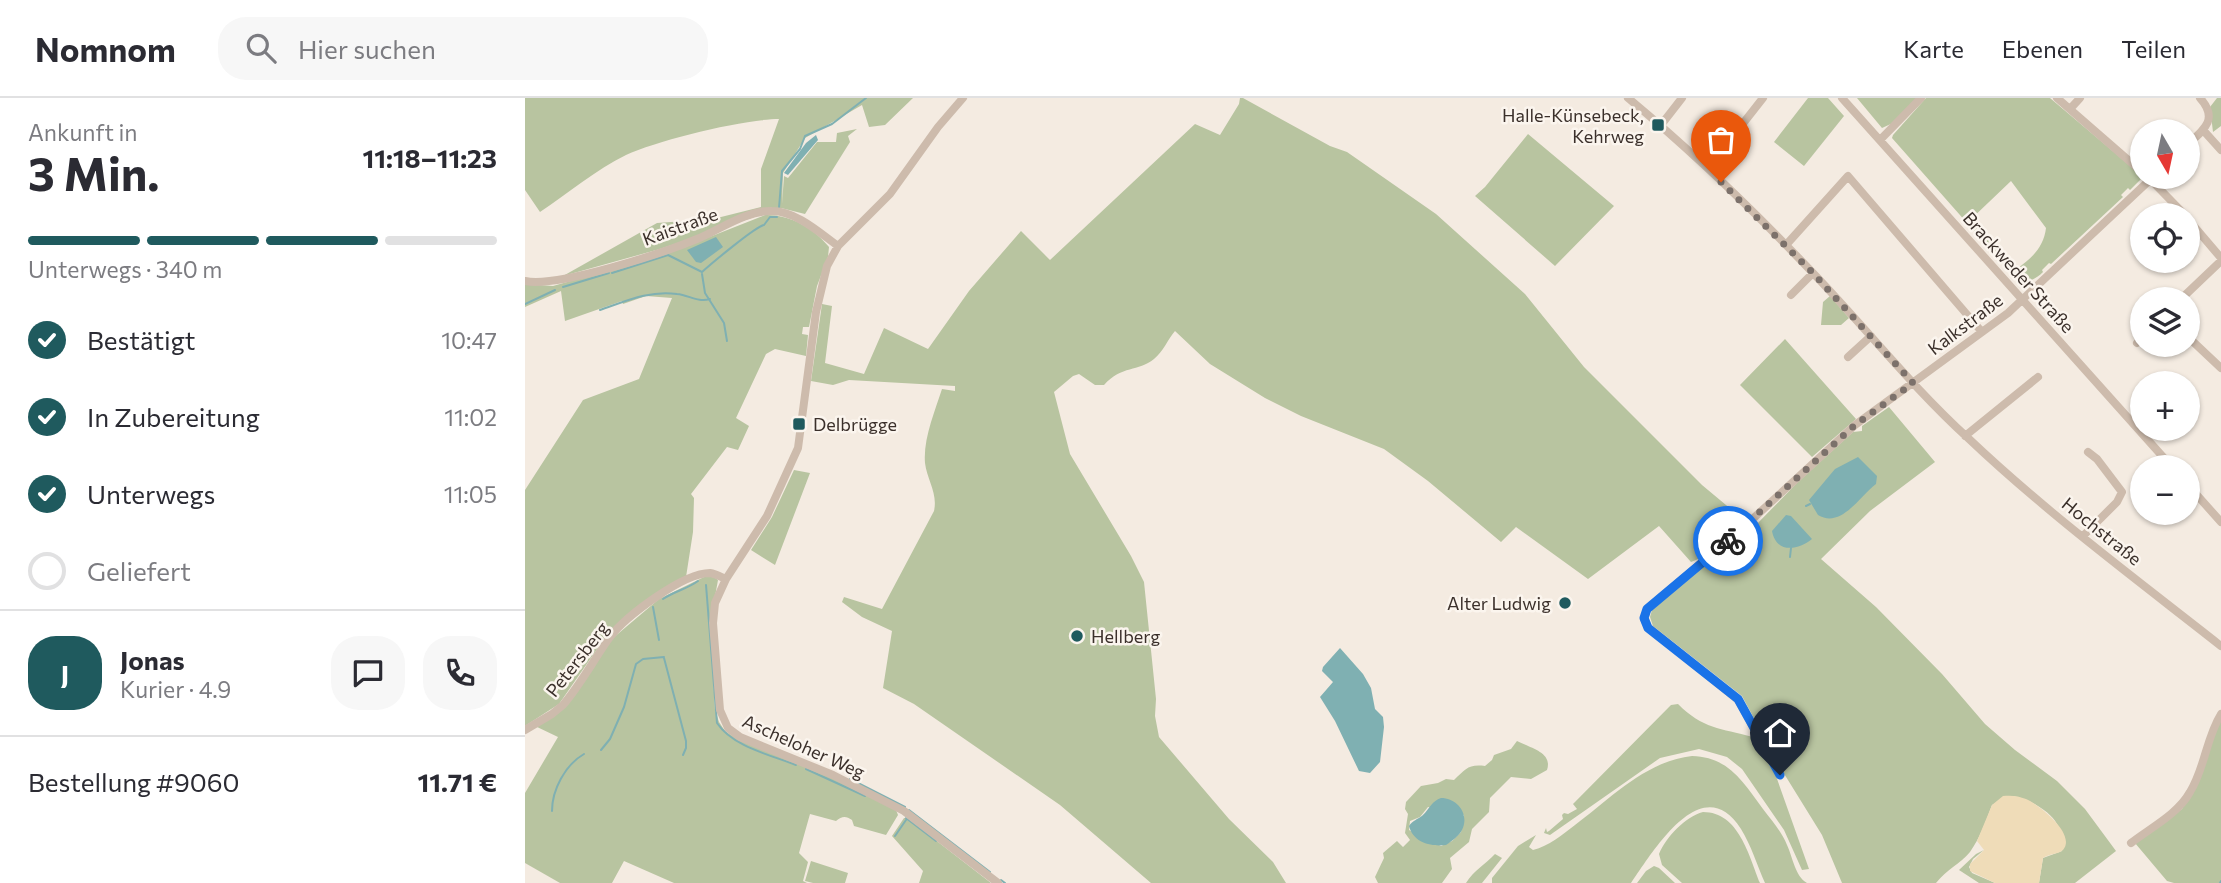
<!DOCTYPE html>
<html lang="de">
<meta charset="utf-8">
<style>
body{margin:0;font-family:Commissioner,sans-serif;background:#f7f7f7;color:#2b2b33;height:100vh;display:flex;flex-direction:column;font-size:26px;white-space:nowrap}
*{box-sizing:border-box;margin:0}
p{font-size:23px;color:#7c7c81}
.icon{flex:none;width:38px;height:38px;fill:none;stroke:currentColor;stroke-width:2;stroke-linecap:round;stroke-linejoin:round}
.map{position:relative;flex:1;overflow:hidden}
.details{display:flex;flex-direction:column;background:#fff;width:525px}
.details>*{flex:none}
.needle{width:46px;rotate:171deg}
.fabs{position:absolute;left:1605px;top:21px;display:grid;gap:14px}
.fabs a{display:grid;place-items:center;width:70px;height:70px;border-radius:50%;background:#fff;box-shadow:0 2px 5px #0004;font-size:35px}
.pin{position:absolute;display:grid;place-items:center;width:60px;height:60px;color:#fff;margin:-72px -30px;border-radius:50% 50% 50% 0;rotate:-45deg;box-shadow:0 0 7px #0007}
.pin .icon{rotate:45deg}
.courier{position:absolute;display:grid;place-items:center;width:70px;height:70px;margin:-35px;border:5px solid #1a73e8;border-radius:50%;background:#fff;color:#222;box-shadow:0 2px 9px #0007}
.head em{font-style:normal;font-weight:700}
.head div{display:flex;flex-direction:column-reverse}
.head{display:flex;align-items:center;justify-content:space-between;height:119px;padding:0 28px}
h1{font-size:46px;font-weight:700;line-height:52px}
.bar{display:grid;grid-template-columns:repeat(4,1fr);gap:10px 7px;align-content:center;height:84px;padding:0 28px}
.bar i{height:9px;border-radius:5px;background:#e1e1e2}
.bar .selected{background:#1f5a5e}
.bar p{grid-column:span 4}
.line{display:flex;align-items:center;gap:18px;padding:0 28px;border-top:2px solid #e1e1e2}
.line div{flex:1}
.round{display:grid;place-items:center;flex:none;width:74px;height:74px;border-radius:28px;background:#f7f7f7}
ol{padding:0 28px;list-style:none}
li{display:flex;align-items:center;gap:21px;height:77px}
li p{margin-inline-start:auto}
li .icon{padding:7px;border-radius:50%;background:#1f5a5e;color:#fff;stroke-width:4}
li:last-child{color:#7c7c81}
li i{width:38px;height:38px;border:4px solid #e1e1e2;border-radius:50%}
header{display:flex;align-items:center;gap:42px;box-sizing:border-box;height:98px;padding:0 35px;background:#fff;border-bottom:2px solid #e1e1e2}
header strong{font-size:33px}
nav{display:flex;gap:38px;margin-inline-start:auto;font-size:24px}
.search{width:490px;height:63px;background:#f7f7f7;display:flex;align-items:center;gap:18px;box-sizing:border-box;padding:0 24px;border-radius:28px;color:#7c7c81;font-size:26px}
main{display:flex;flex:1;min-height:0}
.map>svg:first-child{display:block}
.green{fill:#b8c4a0;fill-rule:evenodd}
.sand{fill:#efdcb8}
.water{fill:#7fb0b2}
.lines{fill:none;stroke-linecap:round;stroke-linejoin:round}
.stream{stroke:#7fb0b2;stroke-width:2}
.minor{stroke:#cdbbac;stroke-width:8}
.done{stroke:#7c716b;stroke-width:7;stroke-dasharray:0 12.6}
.route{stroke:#1a73e8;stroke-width:9}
.poi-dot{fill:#1f5a5e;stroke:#fbf5ee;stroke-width:2.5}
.labels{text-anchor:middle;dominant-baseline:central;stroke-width:5;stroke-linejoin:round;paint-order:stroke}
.poi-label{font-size:18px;fill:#3b302b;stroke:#fbf5ee;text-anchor:end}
.street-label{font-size:18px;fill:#3b302b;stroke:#fbf5ee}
</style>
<header>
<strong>Nomnom</strong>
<div class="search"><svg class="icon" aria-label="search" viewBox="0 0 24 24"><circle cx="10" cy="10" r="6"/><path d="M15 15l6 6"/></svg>Hier suchen</div>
<nav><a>Karte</a><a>Ebenen</a><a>Teilen</a></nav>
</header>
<main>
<section class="details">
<div class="head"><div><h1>3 Min.</h1><p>Ankunft in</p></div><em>11:18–11:23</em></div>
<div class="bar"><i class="selected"></i><i class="selected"></i><i class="selected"></i><i></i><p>Unterwegs · 340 m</p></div>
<ol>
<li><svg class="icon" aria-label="check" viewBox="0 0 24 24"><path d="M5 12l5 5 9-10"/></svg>Bestätigt<p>10:47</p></li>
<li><svg class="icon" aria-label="check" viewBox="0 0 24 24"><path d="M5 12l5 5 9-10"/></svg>In Zubereitung<p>11:02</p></li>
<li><svg class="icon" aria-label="check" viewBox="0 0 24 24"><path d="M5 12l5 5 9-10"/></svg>Unterwegs<p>11:05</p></li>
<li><i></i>Geliefert</li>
</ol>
<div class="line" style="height:126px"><b class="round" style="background:#1f5a5e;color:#fff">J</b><div><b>Jonas</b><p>Kurier · 4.9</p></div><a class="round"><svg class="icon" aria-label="chat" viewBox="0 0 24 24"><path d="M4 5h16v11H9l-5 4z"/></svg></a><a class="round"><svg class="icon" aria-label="phone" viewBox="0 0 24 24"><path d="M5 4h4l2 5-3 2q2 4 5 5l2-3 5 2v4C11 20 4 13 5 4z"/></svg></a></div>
<div class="line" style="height:91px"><div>Bestellung #9060</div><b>11.71 €</b></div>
</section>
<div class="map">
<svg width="1696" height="785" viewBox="0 0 1696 785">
<rect width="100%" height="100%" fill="#f4ebe1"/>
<path class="green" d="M0,0h388l-28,27 -16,2 -7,-22 -57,33 -22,35 -1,31 2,-28 4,2 29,-36h19l1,-9 20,-4 -9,7 2,6 -45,72 -24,-6 -121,41 -97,27 94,-53 56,-4 48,-12v-38l18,-50c-35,0 -121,21 -153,36 -29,14 -59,39 -86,57l-15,-22z
M715,0h3l87,48 17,6 89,62 89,80 59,73 118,118 42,35 -41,37 -12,5 -32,-36 -71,53 -72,-52 -15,15 -73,-61 -44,-32 -83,-33 -36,-18 -55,-34 -35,-33c-7,8 -12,21 -21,28 -16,13 -32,6 -50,26h-9l-16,-11 -6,2 -19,16 16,62 61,102 13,26 12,117 -1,17 4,21 70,82 44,43 13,21h-135l-91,-78 -146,-101 -31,-16 9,-57 -30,-14 -20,-15 2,-5 38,12 52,-98c4,-18 -7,-31 -9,-48 -2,-24 10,-52 17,-74l13,2v-5l-106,-6 -16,5 -22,-4 11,-77 10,2 -7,57 39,11 20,-46 44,21 41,-58 52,-60 29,29 145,-136 25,11 19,-31z
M1283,0h20l16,18 -40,50 -30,-24z
M1332,0h60l-24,25 -11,5z
M1401,0h124l91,77v4l-11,11 -2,-2 -7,7 2,2 -72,67 -2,-1 -7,7 1,2c-7,7 -15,11 -25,9l-48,-54 3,-3 43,45c16,-10 28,-23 30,-41l-35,-47 -44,42 -75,-85 1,-3z
M1692,0h4v28l-8,6 -3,-25z
M1003,36l86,72 -59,60 -80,-70 10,-9z
M240,117c24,-1 49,13 64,32l-1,10 -11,29 -8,41h-6l-1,7 6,1 -2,21 -31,-7 -9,5 -30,64 13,8 -11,24 -11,-3 -36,47 3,4 -1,34 -7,45 -86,68 -41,59 -34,22v-236l58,-90 56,-21 33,-81 -26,-2 -23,8 -1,-3 -57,20 -4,-30 -36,16v-23l28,2 116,-33z
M1305,198l19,22 -8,7h-20l2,-23z
M1260,241l71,80 -44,38 -72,-72z
M1364,309l46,55 -65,49 -49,48 55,48 66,67 43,50 30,26 42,31 28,28 31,42 -41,32h-36l4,-25 19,-7c-1,-8 -1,-20 -5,-27 -7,-14 -32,-27 -46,-28l-19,9c-6,16 -12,33 -22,47 -10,12 -23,17 -34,31h-94l-20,-48 -39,-63 -41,-76 -89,-70 -3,-9 2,-7 97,-83h5l43,-44 56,-51 9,-1v-5z
M269,372l16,3 -35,92 -24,-15 21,-33z
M179,479h10l4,3 -8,44 5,86 4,12 6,9 14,9 93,38 64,32 2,5 -12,20 -32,-9 -2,-6c-6,-4 -10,-4 -16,1l-26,-7 -11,39 9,9 -5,19 4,2h-133l-50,-22 -12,22h-52l-35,-20v-70l33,-56 -23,-11 18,-9 60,-79 46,-39z
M1153,606c25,25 42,24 75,33l23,39 33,93 -7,1 -18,-40 -42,-61 -15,-12 -28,-8 -39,9 -110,77 -6,-2 2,-5 1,4 2,-1 14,-12 -1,-4 2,-2 4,1 9,-5 -4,-5 98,-99z
M1696,622v163h-47l-7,-2 -32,-38 47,-34z
M992,643c13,7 36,11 30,29l-16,9 -20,-2 -21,21 -1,14 -17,17 -3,13 -19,16 2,11 -10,14h-64l-3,-6 9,-19 -1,-5 14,-12 6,6 7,-7 -5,-7 3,-19 -3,-5 1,-7 15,-16 17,-3 8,-4 8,1c12,-11 14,-16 31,-14l7,-6 2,-5 17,-6zM903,709l36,8 -3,17 -9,9 -11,5 -32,-16 1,-9 10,-4z
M1167,658c37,1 51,26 71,53 9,12 19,23 24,36 6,13 8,31 20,38h-42c-8,-18 -14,-38 -24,-54 -39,-61 -88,23 -110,54h-139v-5l26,-32 18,-11 -7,12 4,3c16,-4 29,-15 42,-25 36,-27 71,-64 117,-69z
M1178,714c36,0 46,44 57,71h-78l-20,-18 -3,-11c7,-17 26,-37 44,-42z
M379,720h3l84,65h-72l4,-12 -31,-35z
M1459,752l-11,9 -4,8 3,6 23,10h-16l-20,-13 17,-16z
M970,756l7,4 -20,25h-16c8,-13 19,-18 29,-29z
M286,763l37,12 -3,10h-32l-8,-2z
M1129,768l5,2 16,15h-38l9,-12z"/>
<path class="sand" d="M1478,698c8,-1 16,0 23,3 12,5 51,35 37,51 -4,4 -15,4 -20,8l-4,25h-44l-25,-12v-7l14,-14 -7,-9 15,-36z"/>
<path class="water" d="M291,37l2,5 -30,35 -4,-2 22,-30z
M191,139l7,10 -22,16 -5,-1 -9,-12z
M1333,359l19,19 -1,8c-16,12 -35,45 -58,31l-9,-15 26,-31z
M1261,417l5,1 21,23c-15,12 -36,14 -40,-8z
M815,550l23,26 8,14 4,21 8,8 1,10 -4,35 -10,11 -11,-2 -24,-50 -15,-24 13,-15 -11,-11 1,-4z
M916,700c16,0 29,16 21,32 -3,6 -10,11 -16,15 -16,2 -33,-3 -37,-19 4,-6 8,-6 14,-11 7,-7 9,-14 18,-17z"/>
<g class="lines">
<path class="stream" d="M254,110l3,-37 18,-22 5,-13 27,-12 34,-26
M87,175l56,-18 34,17c10,-9 53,-45 62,-47l6,-8h7
M177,176l3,19 19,30 3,18
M38,189l46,-14
M0,206l30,-14
M75,212c26,-9 50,-20 77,-16 12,1 21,9 33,5
M1281,408l4,-2
M1265,459l1,-9
M181,487l11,138c16,24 54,32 79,42
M138,501c12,-8 24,-10 35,-18
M128,509l6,33
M139,560l22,83v7l-3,7
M76,652l9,-11 14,-32 12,-43 7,-5 21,-2
M281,671l59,27
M325,681l55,28
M384,712l81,62
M27,713c0,-21 13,-46 32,-57
M381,720l30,23
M370,738l11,-16
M476,782l4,3
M1695,785l1,-2"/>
<path class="minor" d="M438,0l-25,29 -48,67 -52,52 -11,20 -11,46 -18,136 -31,68 -41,63 -11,24 -2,20 7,87 8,18 12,9 93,38 71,36 94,72
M1103,0c65,54 126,113 184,174 53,55 100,115 156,166 79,75 168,141 253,208
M1317,0l330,369
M1532,0l85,74
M1545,11l10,-11
M1136,27l21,-27
M1678,32l18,20
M1355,42l41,-42
M1662,47c17,-15 32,-26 13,-47
M1183,70l55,-70
M1623,79l37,38
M1662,120l34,40
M1261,147l62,-69 134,156
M0,183c32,7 138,-28 172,-42 22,-9 50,-29 75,-28 24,0 48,22 66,35
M1266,197l22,-22
M1656,201l40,-38
M1662,238l34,32
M1612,245l5,-5
M1323,259l23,-21
M1440,338l73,-59
M1662,386l34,38
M1558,438l34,-34 5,-10 -25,-33 -9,-7
M0,632l27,-16 11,-9c18,-21 31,-46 47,-68 16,-21 73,-64 100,-64 6,1 11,4 16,6
M1255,676l-42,-74 -90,-73 -4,-8 3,-10 99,-84 109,-100 153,-112 145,-136
M1606,745c19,-15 47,-29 59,-51 15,-24 16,-54 31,-78"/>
</g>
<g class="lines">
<path class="done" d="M1196,84l92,91 100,110 -58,42 -127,116"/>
<path class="route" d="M1203,443l-81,68 -3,9 4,10 90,71 42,76"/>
</g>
<g class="poi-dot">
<rect x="1126" y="20" width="14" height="14" rx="3.5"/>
<rect x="267" y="319" width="14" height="14" rx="3.5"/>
<circle cx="1040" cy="505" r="7"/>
<circle cx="552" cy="538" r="7"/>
</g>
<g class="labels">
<g class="poi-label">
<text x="1119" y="17">Halle-Künsebeck,<tspan x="1119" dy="21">Kehrweg</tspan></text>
<text x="288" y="326" text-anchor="start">Delbrügge</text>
<text x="1026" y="505">Alter Ludwig</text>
<text x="566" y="538" text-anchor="start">Hellberg</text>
</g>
<g class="street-label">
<text transform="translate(155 128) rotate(-20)">Kaistraße</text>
<text transform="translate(1494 174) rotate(48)">Brackweder Straße</text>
<text transform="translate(1440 226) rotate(-37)">Kalkstraße</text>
<text transform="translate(1577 433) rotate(39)">Hochstraße</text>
<text transform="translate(52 561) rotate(-52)">Petersberg</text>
<text transform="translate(279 648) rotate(24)">Ascheloher Weg</text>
</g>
</g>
</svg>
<div class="fabs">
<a><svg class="needle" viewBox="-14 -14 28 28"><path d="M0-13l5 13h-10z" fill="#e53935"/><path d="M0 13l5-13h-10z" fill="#7c7c81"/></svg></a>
<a><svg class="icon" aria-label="locate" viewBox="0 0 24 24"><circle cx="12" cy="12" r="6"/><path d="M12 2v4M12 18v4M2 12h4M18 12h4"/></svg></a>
<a><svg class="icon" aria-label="layers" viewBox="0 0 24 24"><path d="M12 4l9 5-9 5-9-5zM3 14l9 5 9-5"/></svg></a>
<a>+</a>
<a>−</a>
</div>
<div class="pin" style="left:1196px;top:84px;background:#ea580c"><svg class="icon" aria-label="bag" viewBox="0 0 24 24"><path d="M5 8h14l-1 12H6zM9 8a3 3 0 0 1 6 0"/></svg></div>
<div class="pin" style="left:1255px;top:677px;background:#1f2937"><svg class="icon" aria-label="home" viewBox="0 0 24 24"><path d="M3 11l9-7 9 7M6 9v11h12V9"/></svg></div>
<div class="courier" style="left:1203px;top:443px"><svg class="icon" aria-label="bike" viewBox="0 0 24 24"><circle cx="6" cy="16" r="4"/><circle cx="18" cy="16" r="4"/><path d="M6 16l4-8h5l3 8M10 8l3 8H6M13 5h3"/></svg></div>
</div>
</main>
